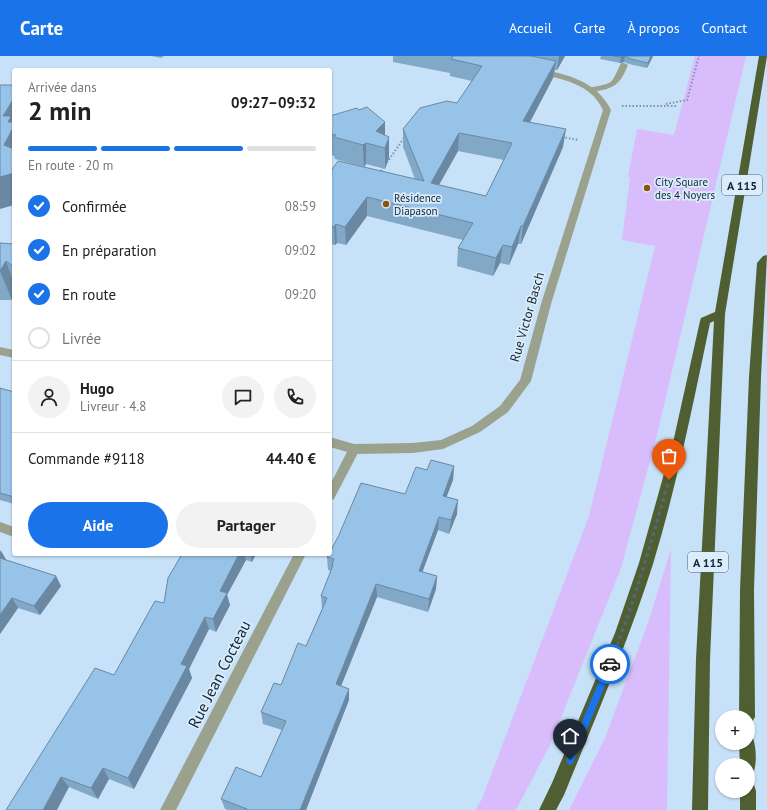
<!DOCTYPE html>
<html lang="fr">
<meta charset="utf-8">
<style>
body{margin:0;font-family:"PT Sans",sans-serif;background:#f2f2f2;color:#222;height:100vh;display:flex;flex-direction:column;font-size:15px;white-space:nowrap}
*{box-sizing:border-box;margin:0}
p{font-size:13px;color:#767676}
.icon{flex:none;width:22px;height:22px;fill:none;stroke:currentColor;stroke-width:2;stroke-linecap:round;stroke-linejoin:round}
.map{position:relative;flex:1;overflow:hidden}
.sheet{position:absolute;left:12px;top:12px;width:320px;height:488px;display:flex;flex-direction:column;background:#fff;border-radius:4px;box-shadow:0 1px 3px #0004}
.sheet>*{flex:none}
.tools{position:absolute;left:715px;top:654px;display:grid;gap:8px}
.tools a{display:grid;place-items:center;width:40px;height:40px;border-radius:50%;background:#fff;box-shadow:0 1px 3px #0004;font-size:20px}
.pin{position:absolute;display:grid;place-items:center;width:34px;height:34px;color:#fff;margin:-41px -17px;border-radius:50% 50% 50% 0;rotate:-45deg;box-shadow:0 0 4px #0007}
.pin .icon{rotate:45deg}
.courier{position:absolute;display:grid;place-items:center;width:40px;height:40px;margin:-20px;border:3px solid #1a73e8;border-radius:50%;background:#fff;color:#222;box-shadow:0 1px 5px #0007}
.head em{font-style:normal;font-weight:700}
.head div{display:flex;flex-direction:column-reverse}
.head{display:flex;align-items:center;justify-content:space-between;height:68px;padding:0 16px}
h1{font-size:26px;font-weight:700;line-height:30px}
.bar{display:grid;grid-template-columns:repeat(4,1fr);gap:6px 4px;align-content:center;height:48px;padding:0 16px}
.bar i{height:5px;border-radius:3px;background:#e0e0e0}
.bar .on{background:#1a73e8}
.bar p{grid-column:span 4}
.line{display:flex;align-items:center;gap:10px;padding:0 16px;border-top:1px solid #e0e0e0}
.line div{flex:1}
.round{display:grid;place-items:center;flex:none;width:42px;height:42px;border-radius:21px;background:#f2f2f2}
ol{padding:0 16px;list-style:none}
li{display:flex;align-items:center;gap:12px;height:44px}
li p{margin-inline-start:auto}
li .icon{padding:4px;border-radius:50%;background:#1a73e8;color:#fff;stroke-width:4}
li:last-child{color:#767676}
li i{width:22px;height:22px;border:2px solid #e0e0e0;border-radius:50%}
.action{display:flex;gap:8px;margin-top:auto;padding:8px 16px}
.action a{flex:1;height:46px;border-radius:24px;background:#1a73e8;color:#fff;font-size:16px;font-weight:700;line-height:46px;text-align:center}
.action a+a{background:#f2f2f2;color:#222}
header{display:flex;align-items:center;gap:24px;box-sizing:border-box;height:56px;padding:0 20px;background:#1a73e8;color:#fff}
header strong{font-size:19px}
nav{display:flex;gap:22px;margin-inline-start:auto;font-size:14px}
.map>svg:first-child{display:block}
.green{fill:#d9bcfb}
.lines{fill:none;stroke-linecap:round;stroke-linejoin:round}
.path{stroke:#7d93a6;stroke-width:2;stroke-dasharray:1.5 2;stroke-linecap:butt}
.service{fill:#9aa28d;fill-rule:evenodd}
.minor{fill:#9aa28d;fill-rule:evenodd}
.motorway{fill:#4f5f32;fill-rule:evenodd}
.wall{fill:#82a8c8;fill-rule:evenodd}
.shaded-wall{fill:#6a88a2}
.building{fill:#97c3e8;stroke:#6a88a2;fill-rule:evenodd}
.route{fill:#1a73e8}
.done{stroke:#536778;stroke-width:4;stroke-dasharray:0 7.2}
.poi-dot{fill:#8c540a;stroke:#dbedfc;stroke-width:1.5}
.labels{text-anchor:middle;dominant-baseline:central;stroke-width:3.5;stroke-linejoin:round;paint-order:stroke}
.far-poi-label{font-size:11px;fill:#142533;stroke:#dbedfc;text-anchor:start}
.shield{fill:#dbedfc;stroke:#50616f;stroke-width:1}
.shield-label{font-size:12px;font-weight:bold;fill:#142533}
.street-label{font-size:13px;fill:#142533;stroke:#dbedfc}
.near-street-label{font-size:16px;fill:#142533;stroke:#dbedfc}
</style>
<header>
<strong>Carte</strong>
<nav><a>Accueil</a><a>Carte</a><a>À propos</a><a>Contact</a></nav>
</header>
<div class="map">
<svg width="767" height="754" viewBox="0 0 767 754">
<rect width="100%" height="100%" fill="#c7e1f8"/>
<path class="green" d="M695,0h51l-89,379 -36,133 -71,177 -34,65h-41l7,-11 107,-283 66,-270 -33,-6 8,-62 -2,-1 9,-48 37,6z
M671,493l-4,261h-98l36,-72 43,-115z"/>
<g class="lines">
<path class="path" d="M666,48l21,-4 12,-44
M622,50h56
M562,81l17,3
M379,118l25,-36"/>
<path class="service" d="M621,7h3l4,2c-6,14 -10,22 -26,25 -4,1 -8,2 -13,2v-4c26,-6 21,-2 32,-25z
M354,389l4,1 2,3 -26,50 -4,2v-16l20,-39z
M294,498h12l-130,256h-16z"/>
<path class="minor" d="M535,13c6,-1 13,2 19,3 23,5 46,15 57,38l-60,194 -20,77 -23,31 -28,20 -37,17 -30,4 -59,1 -24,-7v-10l24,7 59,-1 28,-3 31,-14 28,-20 20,-26 21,-76 62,-194c-12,-27 -42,-31 -68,-37z
M0,291l14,3v8l-14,-3z
M0,466l14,5v10l-14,-5z"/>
<path class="motorway" d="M759,0h8l-42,258 -15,345 -2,151h-16l4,-151 18,-338 -4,2c-17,81 -33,162 -57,241 -25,78 -58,155 -89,231l-8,15h-17l13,-27 63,-150 24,-70 35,-125 26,-117 1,-3 14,-6z
M767,199l-6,122 -7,213 1,127 -3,5 -4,2v-7h-9l1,-127 9,-213 8,-114 6,-7z
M748,680l5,2c3,9 4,23 1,33l-6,2v-8h-8l-1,-22h9z
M748,727l6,2 2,6v19h-16v-19h8z"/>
</g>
<path class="wall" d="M151,0h13l-3,2z
M393,0h172l-8,14h-2l-2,8 -23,44 33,25 -42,97h-3l-9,21 -9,-2 -7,13 -36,-10 1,-18 5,-8 -96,-24 -21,29 -9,-2 -2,2 -5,-1v-72l85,7 -12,-32v-18l54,-26 15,-22 -22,-5v-3l-57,-11zM458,95l46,9 -18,36 -47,-11z
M601,0h52l-6,12 -18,-4 -5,-2 -4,1 -20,-4z
M330,60l55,19 4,23 -4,11 -19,-5 -2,3 -29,-8 -1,-3 -4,-1z
M0,187l14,1v52l-2,4h-12z
M0,332l14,4v112l-14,-4z
M454,410l-1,14 -7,17 11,17 -8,20 -11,-4 -16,42 15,4 -1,13 -8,23 -51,-15 -36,89 8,3v11l-43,110h-78l-3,-1 -4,-10 40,-22 21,-47 -19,-6 -2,-12 20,-27 25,-39 16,-37 -1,-13 10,-25 -3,-1 -1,-13 78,-63 22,-24z
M0,494l1,1 5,9 50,16 5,10 -21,29 -22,-7 -18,26z
M182,498h74l-4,8 -6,-2 -19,35 3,10 -14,27 -7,-3 -20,40 3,9 -58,111 -25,-10 -11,20 -29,-12 -63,23 108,-135 50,-72z"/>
<path class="shaded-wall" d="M559,0h6l-8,14z
M625,0l-1,6 -4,1 1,-6z
M651,0h2l-6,12 1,-5z
M556,5l-3,17 -32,61 2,-18z
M14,42v107l-14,4v-32l3,-61z
M385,66v21l-9,-12z
M566,73l-3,18 -42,97 2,-18z
M459,77l-1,18 -28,50 1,-18z
M389,81v21l-4,11v-21z
M366,87v21l-2,3 -1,-22z
M367,141v19l-21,29 -1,-18z
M336,168l1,19 -2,2 -1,-18z
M521,170l-3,18 -9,21 3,-18z
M503,189l-3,18 -7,13 3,-18z
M6,205l8,22v13l-2,4 -12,-29z
M454,410l-1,14 -11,29 1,-13z
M458,444l-1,14 -8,20 2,-14z
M439,461l-1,13 -20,54 1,-13z
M1,495l6,10 -7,2v-11z
M239,498h5l2,6 -19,35 3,10 -14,27 -3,-13 7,-28z
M250,498h6l-4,8z
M56,520l5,10 -21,29 -6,-9z
M437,520l-1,13 -8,23 1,-13z
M376,528l1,13 -40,99 -1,-12z
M12,542l6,10 -18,26v-19z
M205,561l4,12 -20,40 3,9 -58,111 -6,-11 53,-114z
M349,633v11l-43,110h-6z
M103,712l6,11 -11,20 -7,-11z
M61,721l8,10 -12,23h-14z"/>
<path class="building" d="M451,0h80l25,5 -33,60 43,8 -43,97h-2l-9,21 -9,-2 -7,13 -38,-10 15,-25 -106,-26 -22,30 -9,-3 -2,3 -4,-1v-54l8,-11 86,20 -21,-52 17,-21 27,-7 10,2 25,-37 -31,-7 2,-3zM459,77l53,10 -26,53 -55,-13z
M613,0h38l-3,7 -17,-4 -6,-3 -4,1z
M0,29h14v13l-11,18h8l-3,6h6v4l-10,19 10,4v24l-14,4z
M367,51l18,15 -9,9 13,6 -4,11 -19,-5 -3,2 -29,-8 2,-2 -6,-1v-18l27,-8 2,2z
M0,187l14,1v23l-8,-6 -6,10z
M0,332l14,4v105l-14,-4z
M431,404l23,6 -11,30 15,4 -7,20 -12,-3 -20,54 18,5 -8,23 -53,-15 -40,100 13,5 -49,121h-53v-1l-26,-10 15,-32 25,10 13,-29 12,-27 -25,-9 13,-29 7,2 17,-42 8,3 12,-27 9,-21 -6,-2 12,-31h-1l2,-6 -7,-2 2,-3h1v-2l9,-17 22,-52 44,11 11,-27 11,3z
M182,498h57l-19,37 7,2 -14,26 -8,-2 -24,47 6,2 -59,112 -25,-10 -12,20 -30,-11 -18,33h-37l89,-142 19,7 41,-74 9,2 4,-25z
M0,502l56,18 -22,30 -22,-8 -12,17z"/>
<path class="route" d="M610,604l4,4 -41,99 -3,2 -3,-2 -1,-3 40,-96z"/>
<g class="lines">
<path class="done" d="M610,608c24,-60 41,-122 59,-184"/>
</g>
<g class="poi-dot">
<circle cx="647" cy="132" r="4"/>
<circle cx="386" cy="148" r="4"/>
</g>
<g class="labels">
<g class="far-poi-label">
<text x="655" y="126">City Square<tspan x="655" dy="13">des 4 Noyers</tspan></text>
<text x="394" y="142">Résidence<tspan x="394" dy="13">Diapason</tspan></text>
</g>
<g class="shield">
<rect x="722" y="119" width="40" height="20" rx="3"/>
<rect x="688" y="496" width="40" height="20" rx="3"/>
</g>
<g class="shield-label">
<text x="742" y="129">A 115</text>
<text x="708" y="506">A 115</text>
</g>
<g class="street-label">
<text transform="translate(527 261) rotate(-74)">Rue Victor Basch</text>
</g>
<g class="near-street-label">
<text transform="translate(219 618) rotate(-63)">Rue Jean Cocteau</text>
</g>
</g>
</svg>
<div class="tools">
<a>+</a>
<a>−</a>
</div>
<div class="pin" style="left:669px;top:424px;background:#ea580c"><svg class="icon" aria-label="bag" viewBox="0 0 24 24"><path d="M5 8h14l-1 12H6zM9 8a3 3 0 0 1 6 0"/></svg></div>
<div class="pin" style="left:570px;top:704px;background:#1f2937"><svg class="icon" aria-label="home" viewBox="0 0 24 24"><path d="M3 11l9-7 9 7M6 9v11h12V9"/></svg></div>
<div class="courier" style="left:610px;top:608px"><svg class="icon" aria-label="car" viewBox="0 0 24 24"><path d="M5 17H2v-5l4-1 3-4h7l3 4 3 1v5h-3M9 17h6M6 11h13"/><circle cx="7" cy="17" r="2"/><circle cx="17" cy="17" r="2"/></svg></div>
<section class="sheet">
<div class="head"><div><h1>2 min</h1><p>Arrivée dans</p></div><em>09:27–09:32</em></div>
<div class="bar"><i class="on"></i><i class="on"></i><i class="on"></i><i></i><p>En route · 20 m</p></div>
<ol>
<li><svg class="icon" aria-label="check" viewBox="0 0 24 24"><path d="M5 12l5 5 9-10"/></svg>Confirmée<p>08:59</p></li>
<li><svg class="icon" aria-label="check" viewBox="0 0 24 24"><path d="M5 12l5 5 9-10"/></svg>En préparation<p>09:02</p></li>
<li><svg class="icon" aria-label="check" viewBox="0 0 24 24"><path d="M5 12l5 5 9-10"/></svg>En route<p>09:20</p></li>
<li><i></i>Livrée</li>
</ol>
<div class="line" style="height:72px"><a class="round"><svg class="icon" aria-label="person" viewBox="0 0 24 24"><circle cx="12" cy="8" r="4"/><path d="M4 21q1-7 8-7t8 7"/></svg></a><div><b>Hugo</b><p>Livreur · 4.8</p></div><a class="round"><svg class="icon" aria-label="chat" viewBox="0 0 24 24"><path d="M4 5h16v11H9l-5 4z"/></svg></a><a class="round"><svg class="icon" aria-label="phone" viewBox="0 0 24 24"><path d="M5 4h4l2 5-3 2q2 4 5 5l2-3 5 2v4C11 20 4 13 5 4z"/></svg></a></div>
<div class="line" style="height:52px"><div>Commande #9118</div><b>44.40 €</b></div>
<div class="action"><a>Aide</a><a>Partager</a></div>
</section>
</div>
